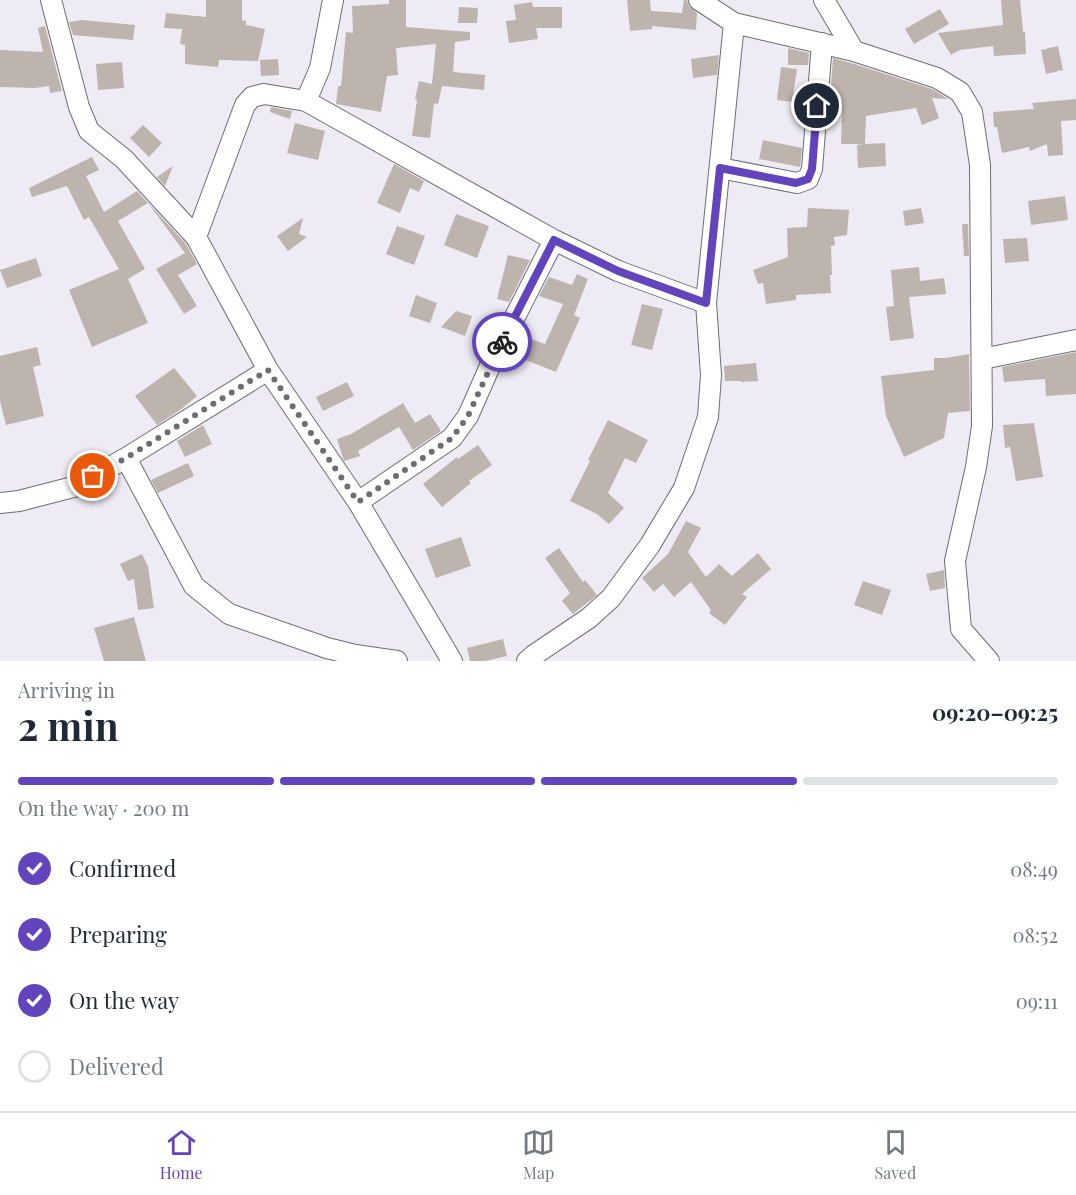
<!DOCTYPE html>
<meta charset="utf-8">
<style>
body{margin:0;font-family:"Playfair Display",serif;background:#f2f2f3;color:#1f2937;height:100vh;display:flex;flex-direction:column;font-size:22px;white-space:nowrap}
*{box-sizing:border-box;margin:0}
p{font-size:20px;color:#747a83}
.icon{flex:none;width:33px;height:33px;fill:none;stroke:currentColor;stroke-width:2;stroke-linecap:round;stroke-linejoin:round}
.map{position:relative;height:661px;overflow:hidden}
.sheet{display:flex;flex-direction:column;background:#fff;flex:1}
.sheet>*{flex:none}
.pin{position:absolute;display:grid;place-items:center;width:51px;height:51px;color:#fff;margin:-26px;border:3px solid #fff;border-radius:50%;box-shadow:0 2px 6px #0007}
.courier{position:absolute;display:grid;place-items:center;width:60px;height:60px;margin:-30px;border:4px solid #6244bc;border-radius:50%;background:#fff;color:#222;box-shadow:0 2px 8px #0007}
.headline em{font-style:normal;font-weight:700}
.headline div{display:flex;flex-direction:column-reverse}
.headline{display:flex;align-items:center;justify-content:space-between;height:102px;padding:0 18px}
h1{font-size:39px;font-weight:700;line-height:45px}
.bar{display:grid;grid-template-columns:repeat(4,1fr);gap:9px 6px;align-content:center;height:72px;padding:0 18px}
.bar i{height:8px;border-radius:4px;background:#e0e1e3}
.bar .on{background:#6244bc}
.bar p{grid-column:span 4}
ol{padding:0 18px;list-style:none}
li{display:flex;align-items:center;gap:18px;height:66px}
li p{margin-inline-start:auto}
li .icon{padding:6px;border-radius:50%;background:#6244bc;color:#fff;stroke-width:4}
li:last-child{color:#747a83}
li i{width:33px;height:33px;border:3px solid #e0e1e3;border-radius:50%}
.tab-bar{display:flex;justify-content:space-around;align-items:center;height:84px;border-top:2px solid #e0e1e3;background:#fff;font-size:16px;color:#747a83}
.tab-bar a{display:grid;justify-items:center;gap:3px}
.tab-bar .on{color:#6244bc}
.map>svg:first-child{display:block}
.building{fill:#bdb4ae}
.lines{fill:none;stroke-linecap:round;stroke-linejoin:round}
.minor-casing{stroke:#6e6c74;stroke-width:22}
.minor{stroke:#fff;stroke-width:20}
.done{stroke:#6f6d73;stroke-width:6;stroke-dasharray:0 10.8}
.route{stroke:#6244bc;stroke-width:8}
</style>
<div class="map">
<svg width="1076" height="661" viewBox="0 0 1076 661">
<rect width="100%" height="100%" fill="#eeebf5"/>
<path class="building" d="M206,0h36v20l4,1v4l19,4 -7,32 -39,-1 -1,7 -33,-3v-19l-5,-1 2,-15 -18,-1 2,-15 40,4z
M389,0h17v27l64,5v8l-15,2 -2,30 32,3 -1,15 -42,-4 -4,18 -4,-1 -4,35 -18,-2 5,-36 -2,-1 4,-18 13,3 4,-40 -40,4 2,27 -11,1 -6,36 -45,-8 2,-18h3l5,-54 7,1 -1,-27 37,-2z
M627,0h23l1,11 31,2 2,-13h3l2,6 8,7 -1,17 -44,-4v3l-22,2z
M1001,0h19l3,32h2l1,22 -32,2 -1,-10 -33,4 -9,5 -13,-22 65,-8z
M532,2l1,5h29v21h-26l2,11 -29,4 -3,-22 10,-1 -2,-15z
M459,7l19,1 -1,15h-19z
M940,9l9,15 -35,20 -9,-15z
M82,20l53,5 -2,15 -60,-5 -4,-13z
M45,26l17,65 -12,2 -1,-7 -14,2 -35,-1v-37l43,2 -5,-24z
M1058,46l5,24 -17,4 -5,-24z
M788,48l21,5 -1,12h-20z
M719,55l-2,20 -24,3 -2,-19z
M833,58l18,5 81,26 16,10 -16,-1 7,20 -17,7 -6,-17 -50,8 -1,28 20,-1 1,23 -28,2 -1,-23 6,-1h-22l1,-35 -8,1 -3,-25z
M278,59l1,16 -18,1 -1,-16z
M122,62l2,26 -26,2 -2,-26z
M781,67l16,2 -5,33 -15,-2z
M1076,99v21l-15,1 2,34 -15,1 -1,-12 -17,7 -1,-4 -27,6 -5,-26h-3l-1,-15 41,-3 -2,-6z
M271,107l21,4 -2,8 -20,-7z
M295,123l30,8 -7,29 -31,-7z
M143,125l19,18 -13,14 -19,-19z
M763,140l39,8 -2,19 -41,-8z
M92,157l7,13 -13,6 18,36 33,-21 49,53 11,20 -19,11 19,31 -13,8 -28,-45 29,-16 -37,-50 -30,18 27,48 -17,10 20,44 -56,24 -23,-57 50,-21 -30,-52 -5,3 -17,-34 -35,11 -3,-9z
M394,164l30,17 -5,11 -9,-4 -10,25 -23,-10z
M173,166l-8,20 -8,-9z
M1065,196l3,24 -37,5 -3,-24z
M808,208l41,2 -2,25 -13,2 1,8 -4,1 1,29h-2l1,18 -35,2v5l-30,4 -3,-21 -5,1 -5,-14 35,-13 -1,-29 20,-1z
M921,208l3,15 -19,3 -2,-15z
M456,214l33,12 -12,32 -33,-13z
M303,218l-4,16 8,3 -19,14 -11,-15z
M962,224h6l1,32h-5z
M397,226l28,10 -11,29 -28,-11z
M1027,238l2,23 -24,2 -2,-24z
M508,255l22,5 -21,42 -12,-3z
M36,258l6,18 -35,12 -7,-18z
M919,267l1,14 24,-3 2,16 -37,3 5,41 -24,3 -4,-34 8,-1 -3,-36z
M577,274l11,5 -14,36 6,3 -24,54 -25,-10 -19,-6 8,-21 25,9 18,-40 -24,-8 10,-19 23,8z
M416,295l21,8 -7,20 -21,-7z
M642,304l21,5 -11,41 -21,-5z
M456,311l16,5 -7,20 -24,-9z
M37,347l4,18 -8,2 11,49 -38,9 -6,-24v-45z
M1076,352v42l-30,2 -1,-17 -41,3 -2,-15z
M969,354l1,57 -22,2 -4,25 -40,19 -18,-41 -5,-40 53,-6v-12h12z
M756,363l2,18 -17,1v-1h-16l-1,-15z
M174,368l23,28 -17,14 -23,15 -22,-29z
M347,382l7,14 -31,15 -7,-14z
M403,403l12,20 15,-9 11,17 -28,19 -14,-23 -41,24 2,5 -16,5 -7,-22 14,-5z
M608,420l40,20 -12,23 -11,-5 -17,35 16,15 -15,16 -12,-10 -27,-13 20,-40 -2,-1z
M1034,423l9,54 -27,4 -6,-34 -5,1 -2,-23z
M203,425l9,19 -27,13 -8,-16z
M478,445l14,20 -23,16 2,2 -29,24 -19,-23 34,-27 1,2z
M188,463l6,13 -36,17 -7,-13z
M686,521l15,7 -13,24 18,25 13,-13 13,12 26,-23 13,16 -29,25 5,3 -22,28 -16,-12 2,-3 -20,-28 -17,15 -11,-13 -9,8 -12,-14 26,-24z
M461,537l10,29 -35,12 -11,-29z
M559,548l24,34 2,-2 12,15 -24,19 -11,-13 8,-8 -25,-35z
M142,554l6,12 6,42 -16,2 -4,-31 -6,2 -8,-17z
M944,570l1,18 -15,3 -4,-17z
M863,581l28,9 -9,25 -28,-10z
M134,617l12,44h-42l-10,-33z
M503,639l4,17 -22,5h-15l-3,-13z"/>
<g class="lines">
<g class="minor-casing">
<path id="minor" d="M51,0l28,107 10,24 35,28 72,78 72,133 90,132 94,159
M699,0l35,23 120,28 83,27 23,14 12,20 8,53 2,261 -6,41 -21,94 6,68 28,32
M824,0l30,51
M306,101l14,-33 13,-68
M720,168l77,15 11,-4 4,-10 10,-126
M196,237l49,-132 7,-8 12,-3 42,7 248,139 64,31 88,32
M982,359l94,-19
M126,458l68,128 35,28 98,34 28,7 42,6
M358,502l94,-64 16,-22 22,-50 64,-126
M0,503l19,-2 58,-15 49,-28 142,-88
M527,661l7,-6 55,-37 22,-20 39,-53 34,-57 24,-71 3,-42 -5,-72 28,-280"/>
</g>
<use href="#minor" class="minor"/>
</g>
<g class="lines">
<path class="done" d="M93,476l33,-18 142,-88 90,132 94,-64 16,-22 34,-74"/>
<path class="route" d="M502,342l52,-102 64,31 88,32 14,-135 76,15 12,-4 4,-10 5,-63"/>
</g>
</svg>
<div class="pin" style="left:93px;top:476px;background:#ea580c"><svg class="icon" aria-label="bag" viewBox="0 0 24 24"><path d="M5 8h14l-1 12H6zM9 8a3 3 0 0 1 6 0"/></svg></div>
<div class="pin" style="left:817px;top:106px;background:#1f2937"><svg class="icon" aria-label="home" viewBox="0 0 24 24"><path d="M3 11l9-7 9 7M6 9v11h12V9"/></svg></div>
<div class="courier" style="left:502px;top:342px"><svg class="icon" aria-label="bike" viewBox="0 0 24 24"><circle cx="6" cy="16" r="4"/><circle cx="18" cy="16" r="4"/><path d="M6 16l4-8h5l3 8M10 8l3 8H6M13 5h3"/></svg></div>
</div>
<section class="sheet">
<div class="headline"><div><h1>2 min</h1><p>Arriving in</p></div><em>09:20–09:25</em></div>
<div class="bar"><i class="on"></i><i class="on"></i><i class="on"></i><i></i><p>On the way · 200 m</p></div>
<ol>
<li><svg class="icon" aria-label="check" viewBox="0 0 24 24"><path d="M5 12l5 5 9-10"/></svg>Confirmed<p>08:49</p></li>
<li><svg class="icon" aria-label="check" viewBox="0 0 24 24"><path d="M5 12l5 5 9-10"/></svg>Preparing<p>08:52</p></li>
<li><svg class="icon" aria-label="check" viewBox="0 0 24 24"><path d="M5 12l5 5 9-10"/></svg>On the way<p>09:11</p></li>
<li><i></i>Delivered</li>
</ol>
</section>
<nav class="tab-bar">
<a class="on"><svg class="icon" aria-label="home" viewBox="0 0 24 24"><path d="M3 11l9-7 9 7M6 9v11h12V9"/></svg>Home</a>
<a><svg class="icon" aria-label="map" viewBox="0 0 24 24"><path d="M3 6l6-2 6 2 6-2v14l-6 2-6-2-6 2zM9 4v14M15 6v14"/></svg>Map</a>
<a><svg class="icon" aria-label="saved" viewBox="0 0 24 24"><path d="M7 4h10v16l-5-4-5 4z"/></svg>Saved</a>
</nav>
